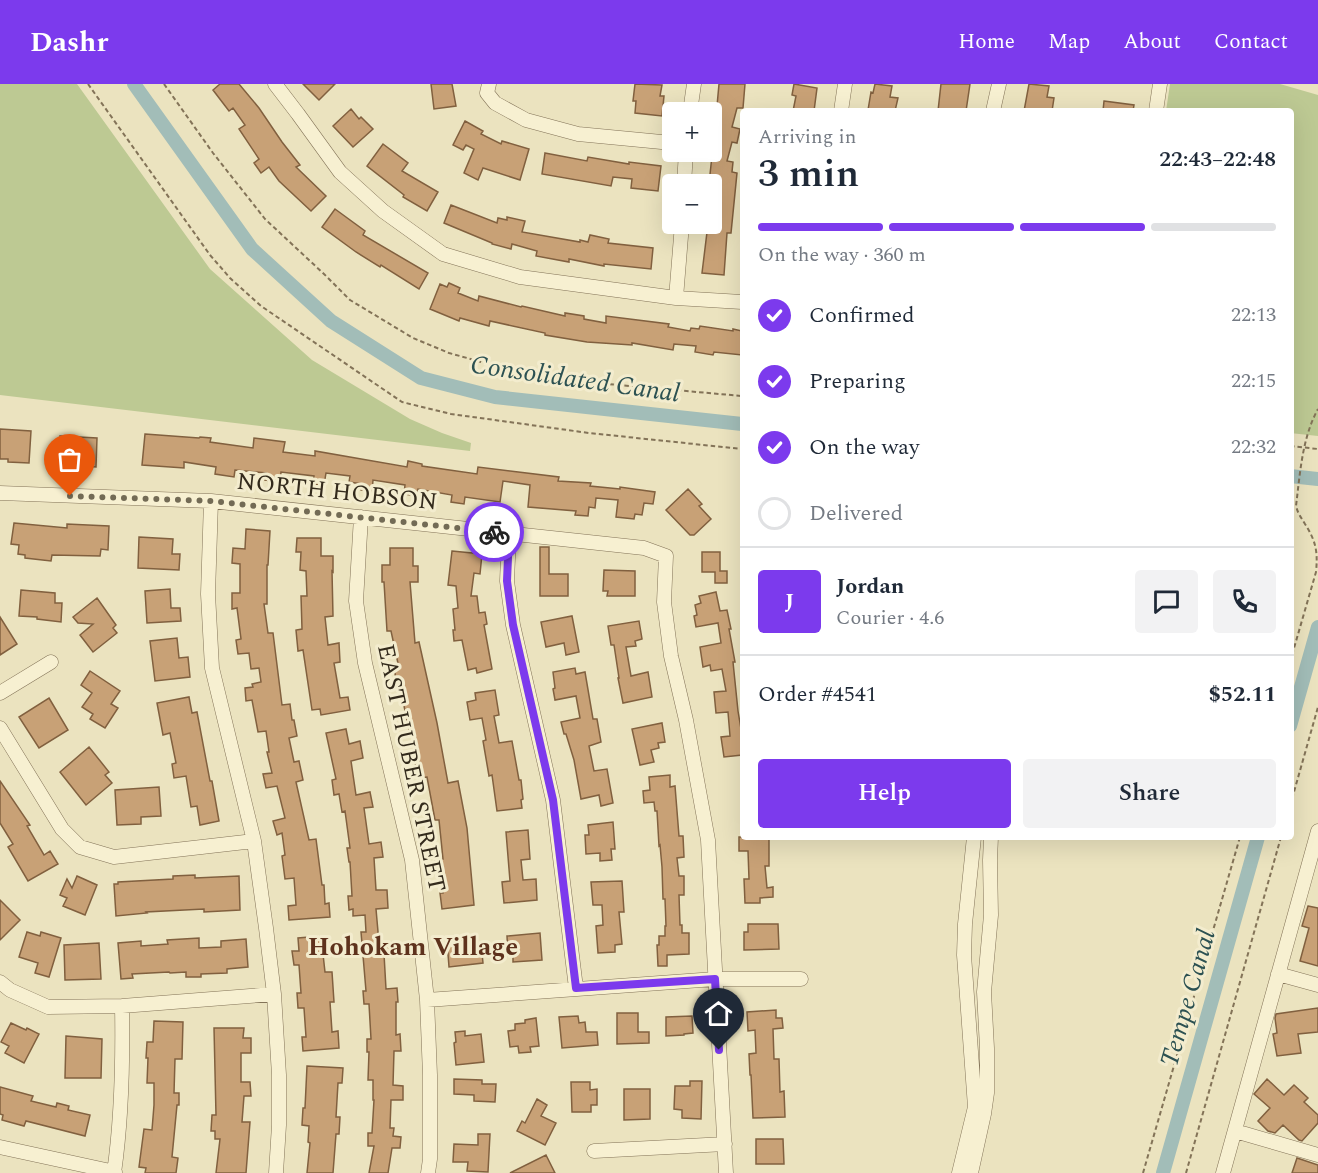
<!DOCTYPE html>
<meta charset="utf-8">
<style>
body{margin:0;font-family:Spectral,serif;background:#f2f2f3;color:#1f2937;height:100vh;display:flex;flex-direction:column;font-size:22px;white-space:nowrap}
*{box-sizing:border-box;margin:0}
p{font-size:20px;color:#747a83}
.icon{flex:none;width:33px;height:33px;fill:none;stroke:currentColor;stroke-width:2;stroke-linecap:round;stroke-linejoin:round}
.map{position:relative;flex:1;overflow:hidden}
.sheet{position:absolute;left:740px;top:24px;width:554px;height:732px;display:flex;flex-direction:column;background:#fff;border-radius:6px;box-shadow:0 6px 24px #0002}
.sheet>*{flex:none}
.buttons{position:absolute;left:662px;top:18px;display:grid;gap:12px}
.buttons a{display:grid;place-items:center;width:60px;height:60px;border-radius:6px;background:#fff;box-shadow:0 6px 24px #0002;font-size:30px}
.pin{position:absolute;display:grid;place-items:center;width:51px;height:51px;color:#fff;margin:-62px -26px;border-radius:50% 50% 50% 0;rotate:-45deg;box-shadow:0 0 6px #0007}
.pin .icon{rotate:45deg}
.courier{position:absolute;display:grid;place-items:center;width:60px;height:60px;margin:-30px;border:4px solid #7c3aed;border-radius:50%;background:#fff;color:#222;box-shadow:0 2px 8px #0007}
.head em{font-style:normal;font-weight:600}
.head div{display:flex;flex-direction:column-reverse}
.head{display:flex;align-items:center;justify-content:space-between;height:102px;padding:0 18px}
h1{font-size:39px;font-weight:600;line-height:45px}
.bar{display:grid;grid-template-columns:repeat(4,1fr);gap:9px 6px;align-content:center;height:72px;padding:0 18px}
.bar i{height:8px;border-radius:4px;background:#e0e1e3}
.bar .active{background:#7c3aed}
.bar p{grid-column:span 4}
.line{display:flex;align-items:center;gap:15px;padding:0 18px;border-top:2px solid #e0e1e3}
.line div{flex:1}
.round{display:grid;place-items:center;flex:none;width:63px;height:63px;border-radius:6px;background:#f2f2f3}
ol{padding:0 18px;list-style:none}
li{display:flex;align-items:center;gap:18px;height:66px}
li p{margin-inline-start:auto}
li .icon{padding:6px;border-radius:50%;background:#7c3aed;color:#fff;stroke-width:4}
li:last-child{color:#747a83}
li i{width:33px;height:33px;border:3px solid #e0e1e3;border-radius:50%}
.primary-button{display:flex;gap:12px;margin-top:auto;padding:12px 18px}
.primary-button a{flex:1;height:69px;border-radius:6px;background:#7c3aed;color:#fff;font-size:24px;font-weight:600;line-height:69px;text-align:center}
.primary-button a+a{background:#f2f2f3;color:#1f2937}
header{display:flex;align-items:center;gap:36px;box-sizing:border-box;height:84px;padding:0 30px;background:#7c3aed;color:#fff}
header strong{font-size:28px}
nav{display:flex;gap:33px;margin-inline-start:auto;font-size:21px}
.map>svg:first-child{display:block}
.green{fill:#bdc993}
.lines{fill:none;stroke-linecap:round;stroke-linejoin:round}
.canal{stroke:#a2bdb8;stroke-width:14}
.building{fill:#c8a176;stroke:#81603f;stroke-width:1.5}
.minor-casing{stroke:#837358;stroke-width:15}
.path{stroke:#837358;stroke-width:2;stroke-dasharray:4.5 3;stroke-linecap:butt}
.minor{stroke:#f7f0d1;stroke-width:14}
.done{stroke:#736b55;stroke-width:6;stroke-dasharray:0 10.8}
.route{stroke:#7c3aed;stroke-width:8}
.labels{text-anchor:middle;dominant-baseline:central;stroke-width:6;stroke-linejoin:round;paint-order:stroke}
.street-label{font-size:24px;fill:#332a1c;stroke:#f3ecce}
.water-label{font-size:26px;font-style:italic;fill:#2c5152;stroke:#f3ecce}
.neighbourhood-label{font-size:26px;font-weight:bold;fill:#5e321d;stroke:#f3ecce}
</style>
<header>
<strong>Dashr</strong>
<nav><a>Home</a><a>Map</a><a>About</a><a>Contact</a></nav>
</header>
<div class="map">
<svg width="1318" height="1089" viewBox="0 0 1318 1089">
<rect width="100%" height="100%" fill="#ebe3bf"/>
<path class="green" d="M0,0h77l133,185 102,91 98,59 32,14 29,10 -1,8 -470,-56z
M1170,0h110l38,11v341l-28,-3v-322h-124z"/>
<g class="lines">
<path class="canal" d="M134,0l118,165 79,72 90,57 74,19 247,27
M1290,392l28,3
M1290,642l28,-99
M1163,1089l95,-336"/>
</g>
<path class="building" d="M220,0h19l20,24 23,34 18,23 -4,2 30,29 -15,15 -32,-30 -10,-14 -8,6 -7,-10 5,-4 -20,-30 6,-4 -12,-17 -4,3 -16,-21z
M303,0h32l-16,16z
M431,0h21l4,22 -22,3z
M635,0l27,1 -2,11h4l-2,20 -27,-3 1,-12h-3z
M719,0h26l-2,24h-6l-5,19 8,2 -3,14 -5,-1 -5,19 6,1 -1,10 5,1 -6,60h-4l-3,42 -22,-2 6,-49h3v-40h-2l4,-38h-2l9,-40h-3z
M794,0l23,4 -3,23h-21l3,-15 -4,-1z
M875,0l17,2 -2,11 8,1 -3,13 -27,-1 3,-18 2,1z
M941,0h29l-4,27h-28z
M1029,0l20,2 -2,11 7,1 -2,13 -9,-2v2h-19z
M1104,17l30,4 -1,6h-30z
M351,25l8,10 2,-2 12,12 -20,18 -20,-21z
M465,37l18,10 -2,3 20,10 1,-3 27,8 -9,31 -37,-12 -5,12 -14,-7 10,-24 -8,-4 -3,5 -10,-5z
M383,60l25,19 -6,8 36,21 -11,19 -24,-14 1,-2 -37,-29z
M545,69l42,8 1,-4 41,7v-2l32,4 -3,25 -27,-3 1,-9 -19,-2 -2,9 -69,-12z
M451,121l46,18 1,-5 9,2v-3l18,4 -3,11 58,10v-2l8,2 2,-7 19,4 -1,4 45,5 -2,21 -47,-5v2l-35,-7v3l-33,-6 1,-5 -25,-7 -1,5 -19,-5v-1l-48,-20z
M335,125l30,22 -2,4 65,38 -9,16 -38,-24 -1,2 -24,-15 -34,-25z
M449,199l11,5 -2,5 20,8 1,-5 42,11 1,-1 43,10v-3l19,3v3l22,4v-7l63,8 -1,3 22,4 1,-3 8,1 1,-3 33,5v-2l9,2v24l-28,-3 -1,3 -18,-3 1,-6 -22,-2 -1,6 -41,-7v2l-45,-3 -42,-7v-2l-55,-12 -1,5 -29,-8 -1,3 -29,-12 10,-25 7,3z
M0,345l31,2 -2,32 -21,-1v-3h-8z
M145,350l54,4 1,-1 11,1 -1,4 43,6 1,-10 31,4 -2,10 32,4v-5l92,16 1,-6 14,3v2l55,8 1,-7 81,10 -1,4 33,2 -1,3 30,3v-2l35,5 -2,12 -9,-1 -2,12 -7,-1 -1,5 -18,-2 2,-17 -22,-2 -1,10 -6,-1 -1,9 -13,-1 1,-4 -48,-4 2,-22 -27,-4 -3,21 -35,-5 -1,7 -13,-2 1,-7 -34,-6 -2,7 -12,-2 1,-9 -32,-5 -1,12 -11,-2 1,-6 -13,-2 1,-6 -24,-3 -2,12 -11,-1 1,-8 -33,-4 -1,10 -15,-2 1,-7 -31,-3 -1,7 -19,-3 1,-7 -32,-5v6l-42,-3z
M60,352l37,2 -1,29 -27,-2 1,-9h-10z
M688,405l14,15 -3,2 12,13 -17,16h-4l-24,-25z
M14,439l53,5v-4l42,2 -1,24 -7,-1 -1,7 -48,-1 -1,6 -26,-3v-3l-7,-1 1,-9 -8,-1z
M246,445l24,2 -2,34h-1v39h-3l4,29h5l9,72 8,-1 2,16h2l3,16 -8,2 5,24 5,-1 4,19 -7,2 13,58 7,-1 6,46h2l1,19 4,-1 1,14 -41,3 -1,-14 8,-1 -2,-27 -9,1 -3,-23 3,-1 -3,-22 -5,2 -4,-14 12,-3 -8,-32 -11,2 -3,-14 9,-1 -5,-21h2l-3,-21 -8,1 -6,-32 -6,1 -1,-13 8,-1 -1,-3 9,-2 -2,-14 -8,1 -2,-16 -11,1 -2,-14 5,-1 -4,-31 -5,1v-16h8v-29l-8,-1 1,-15 12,1z
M139,453l34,2 -1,15h8l-1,16 -41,-2z
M297,454h24v18h12v16l-1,-1 1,45 -8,1 3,28 11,-2 1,19 -6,1 6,35 8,-1 2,13 -29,5 -1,-6 -8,1 -9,-60 -5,1 -2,-21 6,-1 -1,-33h6l-1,-25 -6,-1 1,-18h-5z
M540,463h9v27h19v22h-28z
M390,464h23v18h5v16h-8l5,61 4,-1 18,81 11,60 10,-2 9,47 7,77 -32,4 -2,-16h3l-2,-21 -4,1 -2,-13 8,-1 -4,-39h-4l-8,-43 -9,1 -3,-15 4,-1 -6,-34 -4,1 -10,-46h-2l-3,-14 5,-1 -8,-37h-4l-3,-49h-2v-17h8z
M452,467l30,3 -2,20 -6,-1 -3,23h6l2,17 6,-1 2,12 -3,1 8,44 -15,4 -1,-5 -8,2 -6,-30 -8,1 -1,-11h2l-2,-21 5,-1 -2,-22 -8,-1z
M702,468h18v19h7v12h-12v-11h-13z
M604,486l31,1v25h-28l1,-5h-5z
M170,505l1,19h9l1,13 -34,2 -2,-32z
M21,506l34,3v10h7l-1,19 -24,-3v-2l-18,-1z
M716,508l4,19 7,-1 4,19h-2l6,33h-2l5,49 4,24v20l-18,2 -3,-20 9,-1 -2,-24 -12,1 -2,-21 12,-1 -4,-22 -11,2 -1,-6 -7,2 -3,-20 21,-4 -3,-20 -22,4 -2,-11 3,-1 -2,-10 6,-2 -2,-7z
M97,514l19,27 -3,3 4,5 -24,19 -13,-17 13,-11 -15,-1 -5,-6z
M572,532l7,36 -13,3 -2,-12 -18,4 -5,-25z
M0,533l17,27 -17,11z
M639,537l3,18 -7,2 1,5 -10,1 5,29 17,-4 4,25 -29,6 -5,-25h1l-5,-33h-3l-3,-19z
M177,554l2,20 9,-1 2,20 -35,4 -5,-40z
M575,584l1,6 9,-2 8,47h4l4,23 -12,4 5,25 13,-2 6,34 -12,3 -2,-11 -18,4 -7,-39 -8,-26h-2l-3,-12 19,-4 -4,-22 -21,4 -2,-11 2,-1 -2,-16z
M90,587l30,20 -9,13 7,4 -13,20 -15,-9 3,-5 -11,-7 10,-14 -11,-8z
M495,606l4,25 -5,1 5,27 13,-2 7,39h2l2,19 -2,1 1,8 -25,3 -5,-36 -3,1 -6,-35 3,-1 -4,-22 -12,2 -3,-18 9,-2 -1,-7z
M189,613l3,16 5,-1 13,69h2l7,40 -19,4 -3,-19 -6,1 -5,-31 -12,2 -2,-14 4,-1 -6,-30 -7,2 -6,-32z
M49,614l19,32 -29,18 -20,-31z
M662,639l3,19 -7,1 1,5 -8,2 3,12 -14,3 -8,-36z
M346,645l3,15 11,-3 3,17 -12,3 5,34 14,-3 3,15 -9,1 5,36 12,-2 2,15 -9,1 2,32h11l1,18 -12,1 3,34 13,-1 1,11 -9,1 2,35 11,-1 1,14h-2v33l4,-1 1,17h-7l-1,34 10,1v14h-12l-1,28h4l-1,8 8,1 -1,11h-8l-4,25h-19l5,-27h-6v-13h4l2,-33h-1v-20h-5l1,-28h-2v-13h4l-2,-35h-5l-1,-13h3l-5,-59h5l-1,-17 -12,1v-7l-4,1 -1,-14h4l-2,-34h-1l-2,-14h3l-5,-37 -3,1 -3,-18 -5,1 -2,-15 4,-1 -10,-46z
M89,663l20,25 -4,3 7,8 -26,22 -26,-33z
M670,691v12l5,-1 4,50h4l1,21 -7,1 2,18h5v19h-5l1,30h2v8h7v21l-22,1v11h-9l-1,-21h2v-9h6v-10h1l-1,-27h-2l-1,-32 -2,-22 -1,1 -2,-35h-2l-1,-9 -10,1 -1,-12 7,-1 -1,-13z
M0,697l30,44 -3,1 17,29 6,-4 8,13 -30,17 -20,-34 5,-3 -13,-21z
M159,703l2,29 -20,1v7l-24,1 -2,-35z
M613,738l2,27h-4l1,11 -12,1v-8l-14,1 -1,-19h4l-1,-10z
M528,746l2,29 -9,1 2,20 13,-1 1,21 -33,3 -2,-21 8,-1 -4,-49z
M739,753h30v29h-4l2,22 6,-1v10l-13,1v5h-15l-1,-24h5l-1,-28h-9z
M195,791v3l44,-2 1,34 -36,2v-3l-58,3 1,1 -31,3 -2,-32h4v-2l55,-3v-3z
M77,792l20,9 -12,30 -22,-9 4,-8 -7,-3 7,-16 5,9z
M622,797l2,31h-5l3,32 -7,1v7l-17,1 -2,-27 7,-1 -1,-20h-9l-2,-23z
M0,816l20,20 -20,20z
M1308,822l10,2v58l-18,-5 9,-33 -7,-2z
M748,840h30l1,25 -35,1v-18h4z
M27,848l13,4 1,-4 20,6 -12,39 -14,-4 3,-10 -19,-6z
M540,849l2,27 -29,2v-7l-5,1 -1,-20z
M321,852l4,36h7l2,30h-4l2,30 6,-1 1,17 -36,3 -1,-14h4l-2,-29h-6l-1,-15h4l-2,-28h-5l-2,-14h7l-1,-13z
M199,854v10l22,-1v-6l25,-2 2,28 -21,2v4l-26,1v3h-15v-5l-16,1 -1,-1 -37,2 1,4 -12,1 -3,-36 23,-2v5l27,-2 -1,-4z
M473,854l1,6 7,-1 2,20 -34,4 -2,-26z
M99,859l2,36 -36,1 -1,-35z
M1318,924v24l-20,2 3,19 -24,3 -4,-22 4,-1 -2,-15 1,-4z
M776,926v8h6l1,10 -10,1 1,30h5l1,33 4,-1 1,26 -32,1 -2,-43h-1l-1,-21 7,-1 -1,-23 -7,1 -1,-19z
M617,929h21v19h11v11l-32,1z
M578,932l1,7 6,-1 1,10h11l1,13 -36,3 -3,-31z
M692,932l1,17 -9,1v1l-18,1v-19z
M536,934l3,28 -9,1 1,5 -12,1 -1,-7 -8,1 -2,-16 7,-1v-6l10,-1v-3z
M154,937l29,1 -1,37h-7l-1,34h5v12h-2l-5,52 6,1 -2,15h-31l1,-5 -7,-1 5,-38 8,1 2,-25v-22h-7l1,-25h-2l1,-16h6z
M11,939l15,7 1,-2 12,6 -15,29 -19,-10 4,-7 -8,-4z
M214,944h30l-1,10h8v15h-10v29h9l1,14h-7l-2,26h8l-4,51h-30l4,-34h-5v-8h-4l1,-16h4z
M465,947v5l16,-2 3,28 -28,3 -2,-22 2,-1 -1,-10z
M66,952l36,3 -1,39h-36z
M307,982l36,2 -1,15h-4l-2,34h4l-1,17h-3l-3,39h-26l3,-30 -2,-1 1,-16 -7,-1 1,-17h2z
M454,995l28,1v4h14l-1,18 -21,-1v-6l-20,-1z
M1267,995l17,16 10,-10 14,13 -4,4 14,13v8l-16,18 -3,-1 -16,-15 -8,8 -7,-2 -10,-10 12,-13 -16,-14z
M690,997h12l-1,38 -19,-1v-8l-8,-1 1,-23h15z
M571,998h19v8l7,-1v16h-6v7h-19z
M0,1003l33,9 -2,5 25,6 1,-4 12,3 -1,4 22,5 -5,21 -59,-15 -2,5 -22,-6 1,-5 -3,-1z
M624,1005h26v30l-26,1z
M537,1015l10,6 -6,11 15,7 -11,22 -28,-14 5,-10 3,2z
M478,1050h12l-2,38 -21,-1 1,-9h-15l1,-18 24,1z
M756,1055h27l1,25h-28z
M546,1071l9,18h-45z
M1297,1074l21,7v8h-26z"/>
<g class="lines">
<g class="minor-casing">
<path id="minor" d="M275,0l23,30 42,58 43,39 60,43 77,23 156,21 66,4
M489,0l-2,9 8,10 31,17 52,14 94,9
M841,27l4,-27
M993,27l6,-27
M1156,27l4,-27
M690,28l4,-28
M684,100l2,-32
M676,214l6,-74
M0,409l211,8 433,47 22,8 -2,46 7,54 15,64 22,120 18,333
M211,417l-3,93 4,74 42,173 12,87 8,66 5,81v50l-3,48
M361,433l-5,84 9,62 47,197 15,140 3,75v84l-2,14
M509,450l-2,47 6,44 40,175 23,188
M0,609l51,-31
M0,644l62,101 18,18 34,10 140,-16
M1278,890l40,11
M0,898l10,8 38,17 74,-1 152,-12
M427,916l288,-21h86
M1235,1047l83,24
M0,1063l115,25
M594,1067l131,-7
M114,1089c8,-56 9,-111 8,-167
M959,1089l16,-66 -11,-152 1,-31 9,-87
M971,1089l13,-59 3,-21v-45l-3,-56 7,-77 -1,-55 1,-23
M1223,1089l95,-342"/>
</g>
<path class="path" d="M88,0l122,171 20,23 31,28 141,96 49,12 138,19 153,16
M164,0l49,69 52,66 59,55 26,26 63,38 36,15 54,15 60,12 179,16
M1290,362l28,3
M1290,578l26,-90c2,-20 0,-31 -11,-48 -4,-7 -7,-10 -9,-18 4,-32 6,-68 22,-97
M1290,722l28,-99
M1143,1089l97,-336
M1186,1089l95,-336"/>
<use href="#minor" class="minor"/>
</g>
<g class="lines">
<path class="done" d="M70,412l141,5 283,31"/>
<path class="route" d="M494,448l15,2 -2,47 6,44 40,175 23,188 139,-9 4,71"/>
</g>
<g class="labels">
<g class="street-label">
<text transform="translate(337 408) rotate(6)">NORTH HOBSON</text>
<text transform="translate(411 684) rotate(78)">EAST HUBER STREET</text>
</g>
<g class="water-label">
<text transform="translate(575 295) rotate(8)">Consolidated Canal</text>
<text transform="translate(1188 914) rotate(-74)">Tempe Canal</text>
</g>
<g class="neighbourhood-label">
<text x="413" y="863">Hohokam Village</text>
</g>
</g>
</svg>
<div class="buttons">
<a>+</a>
<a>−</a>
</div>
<div class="pin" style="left:70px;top:412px;background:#ea580c"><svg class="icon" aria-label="bag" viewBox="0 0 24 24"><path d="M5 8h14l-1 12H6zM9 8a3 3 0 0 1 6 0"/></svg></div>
<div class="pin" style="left:719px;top:966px;background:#1f2937"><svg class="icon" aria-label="home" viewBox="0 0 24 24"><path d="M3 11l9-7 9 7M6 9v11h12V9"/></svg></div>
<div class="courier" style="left:494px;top:448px"><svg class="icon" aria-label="bike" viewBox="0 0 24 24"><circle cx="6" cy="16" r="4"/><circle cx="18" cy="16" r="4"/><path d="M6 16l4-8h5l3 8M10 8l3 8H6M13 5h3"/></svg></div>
<section class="sheet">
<div class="head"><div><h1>3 min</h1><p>Arriving in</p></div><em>22:43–22:48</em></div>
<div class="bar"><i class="active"></i><i class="active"></i><i class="active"></i><i></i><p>On the way · 360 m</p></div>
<ol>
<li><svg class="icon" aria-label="check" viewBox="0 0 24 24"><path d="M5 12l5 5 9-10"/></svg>Confirmed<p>22:13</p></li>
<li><svg class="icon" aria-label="check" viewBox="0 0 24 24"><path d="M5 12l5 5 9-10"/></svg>Preparing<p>22:15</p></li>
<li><svg class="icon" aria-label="check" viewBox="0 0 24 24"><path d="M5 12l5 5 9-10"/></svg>On the way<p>22:32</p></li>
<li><i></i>Delivered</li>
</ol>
<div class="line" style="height:108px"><b class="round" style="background:#7c3aed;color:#fff">J</b><div><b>Jordan</b><p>Courier · 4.6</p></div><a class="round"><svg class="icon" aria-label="chat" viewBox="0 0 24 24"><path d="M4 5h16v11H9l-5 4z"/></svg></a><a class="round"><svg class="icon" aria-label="phone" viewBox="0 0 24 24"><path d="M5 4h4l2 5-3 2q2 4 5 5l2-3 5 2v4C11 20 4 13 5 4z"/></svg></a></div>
<div class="line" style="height:78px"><div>Order #4541</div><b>$52.11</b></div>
<div class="primary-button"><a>Help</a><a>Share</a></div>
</section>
</div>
